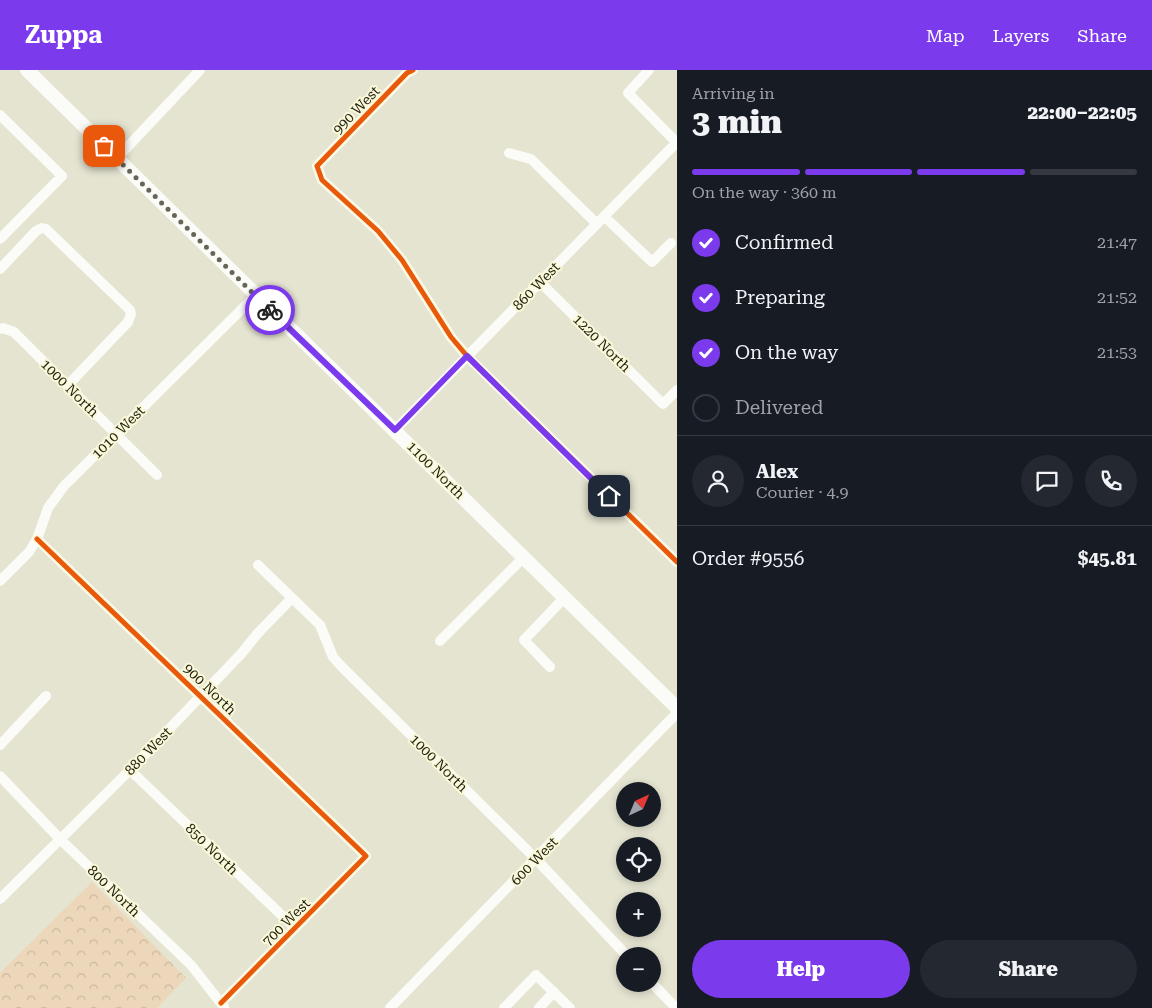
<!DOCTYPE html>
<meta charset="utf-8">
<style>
body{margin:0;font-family:"Roboto Serif",serif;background:#242831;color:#f1f3f6;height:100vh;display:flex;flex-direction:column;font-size:19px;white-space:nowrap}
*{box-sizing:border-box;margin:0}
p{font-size:16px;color:#9ea1a6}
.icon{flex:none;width:28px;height:28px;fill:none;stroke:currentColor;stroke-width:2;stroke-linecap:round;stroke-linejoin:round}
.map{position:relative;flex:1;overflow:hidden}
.details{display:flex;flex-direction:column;background:#171b24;width:475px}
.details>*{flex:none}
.needle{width:32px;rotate:44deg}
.buttons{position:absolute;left:616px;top:712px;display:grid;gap:10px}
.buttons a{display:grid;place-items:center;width:45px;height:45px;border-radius:50%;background:#171b24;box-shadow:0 2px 8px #0003;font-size:25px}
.pin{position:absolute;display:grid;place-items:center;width:42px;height:42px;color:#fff;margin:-21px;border-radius:10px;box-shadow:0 2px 8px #0006}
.courier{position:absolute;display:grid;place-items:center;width:50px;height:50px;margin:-25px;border:4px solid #7c3aed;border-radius:50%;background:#fff;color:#222;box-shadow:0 1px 6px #0007}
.headline em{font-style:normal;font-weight:800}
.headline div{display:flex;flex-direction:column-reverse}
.headline{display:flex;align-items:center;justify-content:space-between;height:85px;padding:0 15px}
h1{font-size:32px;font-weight:800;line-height:38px}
.bar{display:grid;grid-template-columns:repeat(4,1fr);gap:8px 5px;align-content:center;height:60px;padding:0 15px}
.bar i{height:6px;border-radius:4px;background:#363941}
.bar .selected{background:#7c3aed}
.bar p{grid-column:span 4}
.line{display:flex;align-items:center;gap:12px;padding:0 15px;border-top:1px solid #363941}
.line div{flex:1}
.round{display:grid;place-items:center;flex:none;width:52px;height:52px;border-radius:26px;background:#242831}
ol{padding:0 15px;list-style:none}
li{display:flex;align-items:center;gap:15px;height:55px}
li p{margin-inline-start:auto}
li .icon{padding:5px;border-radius:50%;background:#7c3aed;color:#fff;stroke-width:4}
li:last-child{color:#9ea1a6}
li i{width:28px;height:28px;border:2px solid #363941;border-radius:50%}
.cta{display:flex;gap:10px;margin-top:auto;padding:10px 15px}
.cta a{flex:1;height:58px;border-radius:30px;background:#7c3aed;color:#fff;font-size:20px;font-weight:800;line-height:58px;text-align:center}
.cta a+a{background:#242831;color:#f1f3f6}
header{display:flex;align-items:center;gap:30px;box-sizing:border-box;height:70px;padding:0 25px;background:#7c3aed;color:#fff}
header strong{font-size:24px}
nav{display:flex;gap:28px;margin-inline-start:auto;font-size:18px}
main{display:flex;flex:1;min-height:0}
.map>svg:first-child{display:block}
.park{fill:url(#park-crowns)}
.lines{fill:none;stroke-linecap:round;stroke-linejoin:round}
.minor{stroke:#fbfbf8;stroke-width:10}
.major{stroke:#fbfbf8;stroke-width:14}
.cycleway-casing{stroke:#faf8d6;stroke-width:8}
.cycleway{stroke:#e8590c;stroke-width:5}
.done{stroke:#666557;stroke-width:5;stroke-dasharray:0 9}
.route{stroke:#7c3aed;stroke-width:6}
.labels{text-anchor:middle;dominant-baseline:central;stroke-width:4;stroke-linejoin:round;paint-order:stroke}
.street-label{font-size:14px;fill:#222115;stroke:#faf8d6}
</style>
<header>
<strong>Zuppa</strong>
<nav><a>Map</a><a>Layers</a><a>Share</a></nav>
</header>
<main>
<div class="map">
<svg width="677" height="938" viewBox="0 0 677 938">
<defs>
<pattern id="park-crowns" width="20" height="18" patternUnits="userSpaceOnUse" patternTransform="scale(1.25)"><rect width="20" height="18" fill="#edd7ba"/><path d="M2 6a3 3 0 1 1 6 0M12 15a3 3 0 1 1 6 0" fill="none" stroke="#cbb89f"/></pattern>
</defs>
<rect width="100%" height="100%" fill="#e5e4d1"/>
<path class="park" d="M92,812l94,96 -29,30h-157v-35z"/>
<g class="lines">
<path class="minor" d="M413,0l-6,3 -90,93 5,14 56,51 24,29 49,77 16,19 210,206
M649,0l-21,23 49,50
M0,45l62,61 -62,63
M509,83l22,6 66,65
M117,88l83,-88
M604,146l48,46 19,-19
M0,199l36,-38 6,-3 4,1 84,81 1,4 -3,8 -60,63
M540,212l123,122 14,-14
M0,259l3,-1 11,4 143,143
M395,360l282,-288
M37,469l329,317 -145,147
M258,495l62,60 13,32 8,9 195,193 91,97
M0,511l29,-29 8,-13 11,-31 16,-22 192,-191
M440,571l84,-84
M550,597l-26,-27 41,-43
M0,675l46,-49
M130,700l165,158
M0,706l60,63 131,126 33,42
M0,829l130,-129 111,-116 17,-21 34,-35
M652,913l24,25
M390,938l287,-295
M504,938l32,-33 34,33
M539,938l15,-16"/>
<path class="major" d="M27,0l650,638"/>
<g class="cycleway-casing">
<path id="cycleway" d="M413,0l-6,3 -90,93 5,14 56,51 24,29 49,77 16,19 210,206
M37,469l329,317 -145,147"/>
</g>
<use href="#cycleway" class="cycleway"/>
</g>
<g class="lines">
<path class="done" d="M104,76l166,164"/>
<path class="route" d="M270,240l125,120 72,-74 142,140"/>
</g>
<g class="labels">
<g class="street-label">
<text transform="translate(356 40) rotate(-46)">990 West</text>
<text transform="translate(536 216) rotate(-46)">860 West</text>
<text transform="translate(602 273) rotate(45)">1220 North</text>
<text transform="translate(70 318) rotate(45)">1000 North</text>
<text transform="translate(118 362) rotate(-45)">1010 West</text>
<text transform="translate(436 400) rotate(45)">1100 North</text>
<text transform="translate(210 619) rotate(44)">900 North</text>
<text transform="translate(148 681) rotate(-46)">880 West</text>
<text transform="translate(439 693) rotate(45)">1000 North</text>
<text transform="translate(212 779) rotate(44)">850 North</text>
<text transform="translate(534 791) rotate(-46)">600 West</text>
<text transform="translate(114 821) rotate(44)">800 North</text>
<text transform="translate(286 852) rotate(-45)">700 West</text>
</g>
</g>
</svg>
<div class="buttons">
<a><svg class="needle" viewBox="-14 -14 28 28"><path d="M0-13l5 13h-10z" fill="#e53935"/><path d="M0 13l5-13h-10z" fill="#9ea1a6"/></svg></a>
<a><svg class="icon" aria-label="locate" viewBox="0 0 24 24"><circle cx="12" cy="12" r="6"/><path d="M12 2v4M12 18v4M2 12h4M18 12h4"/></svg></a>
<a>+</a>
<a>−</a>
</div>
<div class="pin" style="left:104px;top:76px;background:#ea580c"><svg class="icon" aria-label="bag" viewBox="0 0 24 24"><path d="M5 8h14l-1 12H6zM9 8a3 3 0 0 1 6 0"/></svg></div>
<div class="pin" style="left:609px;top:426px;background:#1f2937"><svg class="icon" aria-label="home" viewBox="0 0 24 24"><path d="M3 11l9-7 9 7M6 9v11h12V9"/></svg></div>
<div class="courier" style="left:270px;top:240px"><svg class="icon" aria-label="bike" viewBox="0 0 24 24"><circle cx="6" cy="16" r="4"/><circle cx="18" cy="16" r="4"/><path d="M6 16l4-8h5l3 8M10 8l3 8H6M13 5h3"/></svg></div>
</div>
<section class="details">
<div class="headline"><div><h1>3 min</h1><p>Arriving in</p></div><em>22:00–22:05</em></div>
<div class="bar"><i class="selected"></i><i class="selected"></i><i class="selected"></i><i></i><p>On the way · 360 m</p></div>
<ol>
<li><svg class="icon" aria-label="check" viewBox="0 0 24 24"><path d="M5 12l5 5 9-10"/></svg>Confirmed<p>21:47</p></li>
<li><svg class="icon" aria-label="check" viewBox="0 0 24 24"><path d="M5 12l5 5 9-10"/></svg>Preparing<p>21:52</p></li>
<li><svg class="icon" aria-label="check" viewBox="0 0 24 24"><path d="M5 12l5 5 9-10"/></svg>On the way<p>21:53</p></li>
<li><i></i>Delivered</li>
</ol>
<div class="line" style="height:90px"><a class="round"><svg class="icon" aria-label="person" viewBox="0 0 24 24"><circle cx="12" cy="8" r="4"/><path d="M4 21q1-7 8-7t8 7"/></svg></a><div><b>Alex</b><p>Courier · 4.9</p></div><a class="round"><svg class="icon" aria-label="chat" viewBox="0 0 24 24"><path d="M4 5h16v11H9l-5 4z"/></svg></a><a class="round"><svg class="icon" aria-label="phone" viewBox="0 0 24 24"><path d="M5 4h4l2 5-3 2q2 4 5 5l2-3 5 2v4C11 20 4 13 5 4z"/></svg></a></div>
<div class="line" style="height:65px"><div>Order #9556</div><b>$45.81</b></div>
<div class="cta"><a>Help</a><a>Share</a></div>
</section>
</main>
